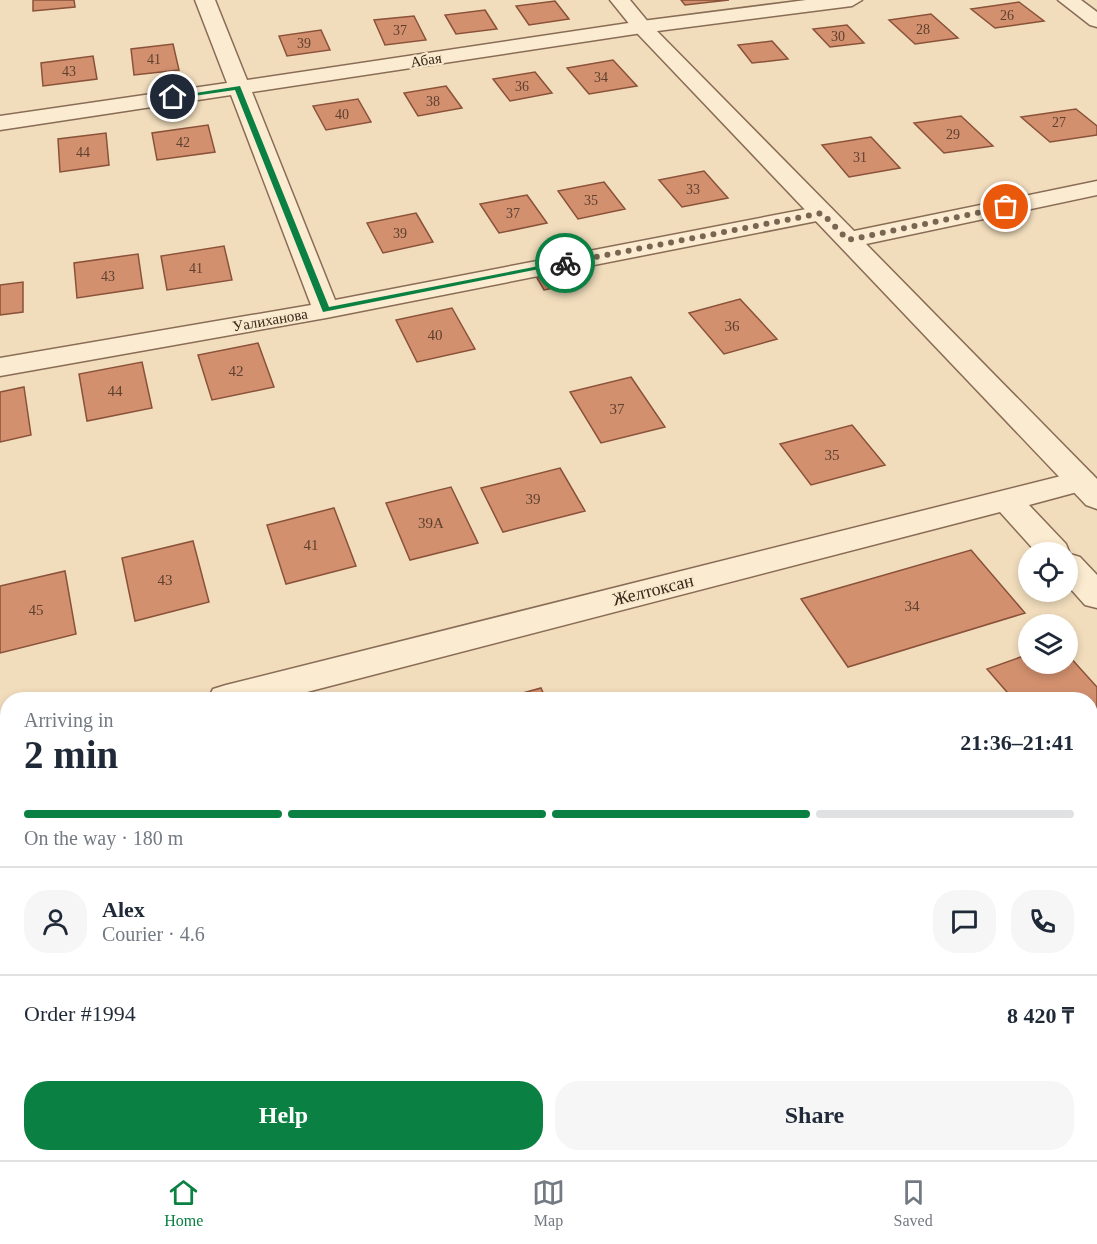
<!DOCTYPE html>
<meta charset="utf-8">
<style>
body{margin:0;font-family:"Times New Roman",serif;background:#f6f6f7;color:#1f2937;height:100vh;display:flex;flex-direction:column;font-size:22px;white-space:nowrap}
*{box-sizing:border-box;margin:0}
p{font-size:20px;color:#747a83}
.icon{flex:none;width:33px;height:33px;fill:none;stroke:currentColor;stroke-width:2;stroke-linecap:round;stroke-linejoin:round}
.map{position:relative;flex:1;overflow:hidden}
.panel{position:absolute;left:0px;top:692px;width:1098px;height:470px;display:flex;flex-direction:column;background:#fff;border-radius:24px 24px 0 0;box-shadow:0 3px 9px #0003}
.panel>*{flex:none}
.fabs{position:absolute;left:1018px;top:542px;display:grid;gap:12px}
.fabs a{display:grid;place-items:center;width:60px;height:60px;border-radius:50%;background:#fff;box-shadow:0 3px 9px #0003;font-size:30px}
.pin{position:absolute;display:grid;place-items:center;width:51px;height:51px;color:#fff;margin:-26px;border:3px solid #fff;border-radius:50%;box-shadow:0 2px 6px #0007}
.courier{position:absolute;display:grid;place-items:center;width:60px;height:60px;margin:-30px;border:4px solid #0b8043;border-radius:50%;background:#fff;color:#222;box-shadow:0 2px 8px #0007}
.head em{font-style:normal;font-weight:700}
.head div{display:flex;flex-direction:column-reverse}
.head{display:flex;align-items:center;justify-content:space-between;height:102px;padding:0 24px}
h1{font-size:39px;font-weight:700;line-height:45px}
.bar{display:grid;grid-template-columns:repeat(4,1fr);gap:9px 6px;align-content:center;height:72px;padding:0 24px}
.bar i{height:8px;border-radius:4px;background:#e0e1e3}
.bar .current{background:#0b8043}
.bar p{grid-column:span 4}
.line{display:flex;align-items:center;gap:15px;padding:0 24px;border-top:2px solid #e0e1e3}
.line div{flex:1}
.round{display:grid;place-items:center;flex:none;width:63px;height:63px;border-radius:24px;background:#f6f6f7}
.action{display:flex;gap:12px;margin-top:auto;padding:12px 24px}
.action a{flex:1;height:69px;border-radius:24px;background:#0b8043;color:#fff;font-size:24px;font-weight:700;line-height:69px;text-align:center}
.action a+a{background:#f6f6f7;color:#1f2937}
.menu{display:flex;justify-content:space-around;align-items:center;height:84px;border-top:2px solid #e0e1e3;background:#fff;font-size:16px;color:#747a83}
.menu a{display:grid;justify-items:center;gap:3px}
.menu .current{color:#0b8043}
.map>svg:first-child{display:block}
.building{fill:#d2906f;stroke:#8a5239;stroke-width:1.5}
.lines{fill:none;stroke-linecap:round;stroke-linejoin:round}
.minor-casing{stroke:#896c55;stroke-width:3}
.tertiary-casing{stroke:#896c55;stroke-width:3}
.minor{fill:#fbebd0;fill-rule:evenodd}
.tertiary{fill:#fbebd0;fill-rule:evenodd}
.route{fill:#0b8043}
.done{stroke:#786653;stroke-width:6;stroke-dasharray:0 10.8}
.labels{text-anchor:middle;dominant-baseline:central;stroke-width:4.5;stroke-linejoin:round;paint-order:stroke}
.far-number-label{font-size:14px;fill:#5e402f}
.far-street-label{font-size:15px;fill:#37261a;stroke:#f8e8cc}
.number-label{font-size:15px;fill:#5e402f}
.street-label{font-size:18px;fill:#37261a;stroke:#f8e8cc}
</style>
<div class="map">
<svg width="1097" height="1160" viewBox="0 0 1097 1160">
<rect width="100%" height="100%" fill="#f1ddbc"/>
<path class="building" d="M33,0h41l1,7 -42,4z
M681,0h48l-44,5z
M555,1l14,18 -40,6 -13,-19z
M1019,2l25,19 -49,7 -24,-19z
M485,10l12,19 -41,5 -11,-19z
M931,14l27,24 -43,6 -26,-24z
M414,16l12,24 -41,5 -11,-25z
M847,25l17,18 -34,4 -17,-18z
M321,30l9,20 -43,6 -8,-20z
M772,41l16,18 -36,4 -14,-18z
M173,44l6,26 -45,5 -3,-26z
M93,56l4,23 -54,7 -2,-23z
M613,60l24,26 -48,8 -22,-26z
M535,72l17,21 -42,8 -17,-22z
M446,86l16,22 -44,8 -14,-23z
M358,99l13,23 -45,8 -13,-24z
M1076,109l21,17v9l-47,7 -29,-25z
M961,116l32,30 -49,7 -30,-30z
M208,125l7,27 -58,8 -5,-27z
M106,133l3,32 -49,7 -2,-33z
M871,137l29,31 -51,9 -27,-32z
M704,171l24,27 -46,9 -23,-27z
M604,182l21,27 -47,10 -20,-28z
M527,195l20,28 -48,10 -19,-29z
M416,213l17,29 -50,11 -16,-30z
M224,246l8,34 -65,10 -6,-34z
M138,254l5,34 -66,10 -3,-35z
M577,271l7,11 -40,8 -7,-12z
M23,282v30l-23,3v-30z
M740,299l37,40 -53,15 -35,-41z
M452,308l23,41 -58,13 -21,-42z
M258,343l16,44 -62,13 -14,-45z
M142,362l10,46 -65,13 -8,-47z
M631,377l34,50 -64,16 -31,-51z
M24,387l7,48 -31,7v-50z
M852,425l33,40 -74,20 -31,-41z
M560,468l25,43 -82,21 -22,-44z
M451,487l27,56 -68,17 -24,-57z
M334,508l22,58 -70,18 -19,-59z
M193,541l16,61 -74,19 -13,-63z
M971,550l54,63 -177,54 -47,-68z
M65,571l11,63 -76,19v-67z
M1029,654v9h39v-8l29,32v42l-7,2v-32h-77l-26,-30z
M541,688l5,11h-45z
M8,780v113h-2l-6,-69v-42z"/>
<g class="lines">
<g class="minor-casing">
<path id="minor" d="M195,0h20l32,80 395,-59 164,-21h56l-10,6 -210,27 -390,59 83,208 487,-94 9,2 3,5 -3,5 -9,2 -496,98 -326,58v-18l311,-53 -80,-210 -231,35v-14l227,-33z
M1058,0h23l16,12v15l-7,-2z
M1081,471l11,3 4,7 -4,7 -63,17 37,39 4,10 10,3 17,18v33l-12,-3 -17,-19v-34h-32l-36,-40 -720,187h-72l5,-10 13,-4z
M8,740v30l-8,2v-30z
M1097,759v31l-7,2v-31z
M293,1154h46l-2,6h-46z"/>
</g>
<g class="tertiary-casing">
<path id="tertiary" d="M610,0h20l19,23 205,208 243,-50v14l-231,49 231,235v30l-11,-4 -451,-474z"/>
</g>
<use href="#minor" class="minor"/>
<use href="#tertiary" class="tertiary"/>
</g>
<path class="route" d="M240,86l89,221 236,-46 4,2 -246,49 -88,-222 -62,9 -3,-2z"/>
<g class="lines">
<path class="done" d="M565,263l257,-50 26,27 158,-33"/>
</g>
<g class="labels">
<g class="far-number-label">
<text x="1007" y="15">26</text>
<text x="923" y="29">28</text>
<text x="400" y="30">37</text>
<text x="838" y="36">30</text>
<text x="304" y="43">39</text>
<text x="154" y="59">41</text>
<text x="69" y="71">43</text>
<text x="601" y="77">34</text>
<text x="522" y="86">36</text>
<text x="433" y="101">38</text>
<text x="342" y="114">40</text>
<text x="1059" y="122">27</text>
<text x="953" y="134">29</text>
<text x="183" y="142">42</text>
<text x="83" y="152">44</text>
<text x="860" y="157">31</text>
<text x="693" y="189">33</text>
<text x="591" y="200">35</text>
<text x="513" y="213">37</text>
<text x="400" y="233">39</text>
<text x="196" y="268">41</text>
<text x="108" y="276">43</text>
</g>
<g class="far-street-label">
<text transform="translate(426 60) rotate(-9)">Абая</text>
<text transform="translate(270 320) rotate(-10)">Уалиханова</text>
</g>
<g class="number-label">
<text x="732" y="326">36</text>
<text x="435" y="335">40</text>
<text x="236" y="371">42</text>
<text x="115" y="391">44</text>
<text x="617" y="409">37</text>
<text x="832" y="455">35</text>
<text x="533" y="499">39</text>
<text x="431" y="523">39А</text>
<text x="311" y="545">41</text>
<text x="165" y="580">43</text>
<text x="912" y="606">34</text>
<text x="36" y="610">45</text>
</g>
<g class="street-label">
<text transform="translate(653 590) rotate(-14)">Желтоксан</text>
</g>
</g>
</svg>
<div class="fabs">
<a><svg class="icon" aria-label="locate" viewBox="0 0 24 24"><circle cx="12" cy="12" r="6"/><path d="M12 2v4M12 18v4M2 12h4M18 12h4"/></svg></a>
<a><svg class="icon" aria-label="layers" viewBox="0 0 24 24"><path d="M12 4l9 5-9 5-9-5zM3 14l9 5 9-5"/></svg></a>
</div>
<div class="pin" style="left:1006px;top:207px;background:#ea580c"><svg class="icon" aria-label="bag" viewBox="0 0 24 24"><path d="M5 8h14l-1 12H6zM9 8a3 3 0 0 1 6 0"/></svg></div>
<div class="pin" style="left:173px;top:97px;background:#1f2937"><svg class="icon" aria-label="home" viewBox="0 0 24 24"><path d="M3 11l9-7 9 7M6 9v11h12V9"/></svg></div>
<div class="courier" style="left:565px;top:263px"><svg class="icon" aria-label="bike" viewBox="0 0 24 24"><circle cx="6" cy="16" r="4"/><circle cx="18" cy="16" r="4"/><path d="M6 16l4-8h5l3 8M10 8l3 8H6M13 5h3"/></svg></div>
<section class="panel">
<div class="head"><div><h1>2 min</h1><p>Arriving in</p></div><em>21:36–21:41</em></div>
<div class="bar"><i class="current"></i><i class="current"></i><i class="current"></i><i></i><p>On the way · 180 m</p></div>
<div class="line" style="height:108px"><a class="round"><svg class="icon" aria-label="person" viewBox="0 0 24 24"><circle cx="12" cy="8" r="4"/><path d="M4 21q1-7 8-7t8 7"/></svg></a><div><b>Alex</b><p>Courier · 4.6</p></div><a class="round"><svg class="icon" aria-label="chat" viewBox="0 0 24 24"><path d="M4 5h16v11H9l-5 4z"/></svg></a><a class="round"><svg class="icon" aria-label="phone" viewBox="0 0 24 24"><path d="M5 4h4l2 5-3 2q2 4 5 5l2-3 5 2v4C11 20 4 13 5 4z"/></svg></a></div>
<div class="line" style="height:78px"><div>Order #1994</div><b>8 420 ₸</b></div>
<div class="action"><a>Help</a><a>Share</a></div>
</section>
</div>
<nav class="menu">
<a class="current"><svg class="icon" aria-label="home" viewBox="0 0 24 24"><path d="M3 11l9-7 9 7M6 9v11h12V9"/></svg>Home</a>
<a><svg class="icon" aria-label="map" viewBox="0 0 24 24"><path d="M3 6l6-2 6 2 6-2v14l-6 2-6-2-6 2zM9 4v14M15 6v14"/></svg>Map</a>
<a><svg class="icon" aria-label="saved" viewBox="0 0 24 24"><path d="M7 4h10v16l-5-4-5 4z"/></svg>Saved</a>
</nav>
